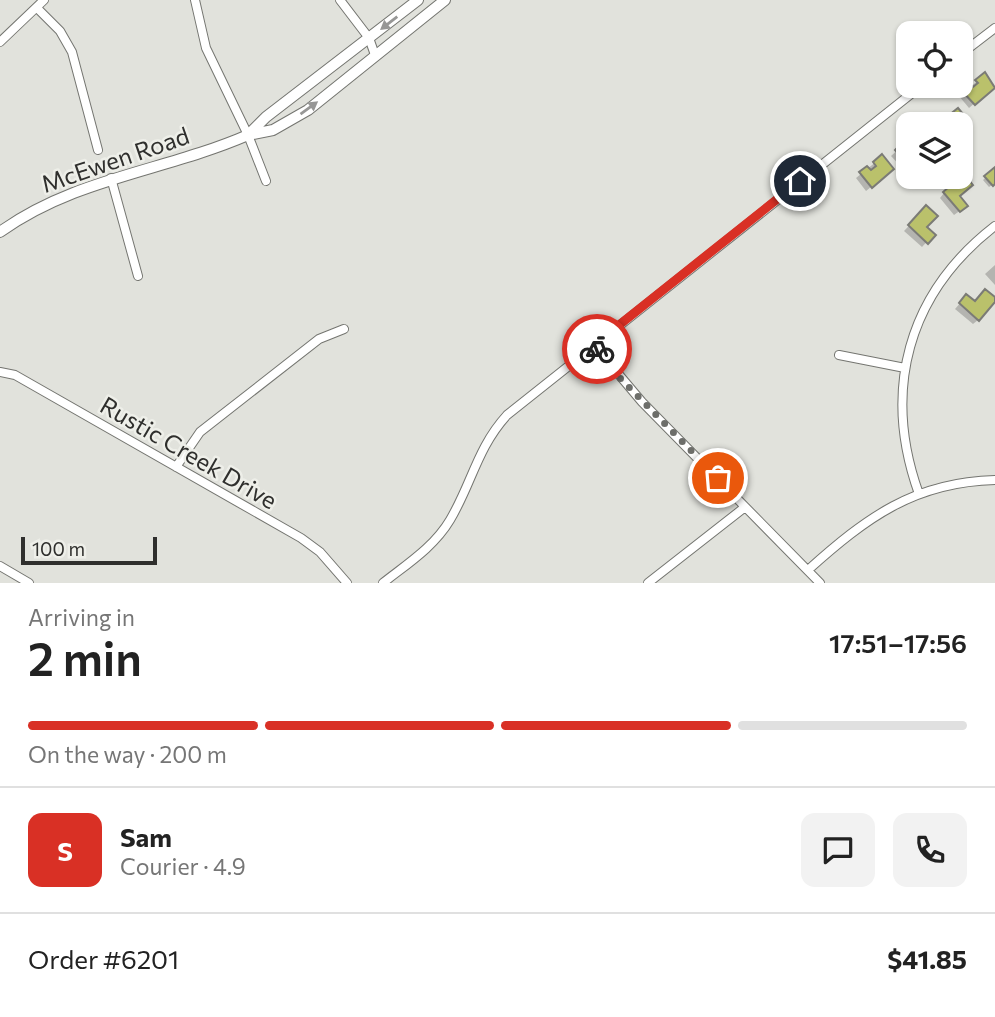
<!DOCTYPE html>
<meta charset="utf-8">
<style>
body{margin:0;font-family:Commissioner,sans-serif;background:#f2f2f2;color:#222;height:100vh;display:flex;flex-direction:column;font-size:26px;white-space:nowrap}
*{box-sizing:border-box;margin:0}
p{font-size:23px;color:#767676}
.icon{flex:none;width:38px;height:38px;fill:none;stroke:currentColor;stroke-width:2;stroke-linecap:round;stroke-linejoin:round}
.map{position:relative;height:583px;overflow:hidden}
.panel{display:flex;flex-direction:column;background:#fff;flex:1}
.panel>*{flex:none}
.buttons{position:absolute;left:896px;top:21px;display:grid;gap:14px}
.buttons a{display:grid;place-items:center;width:77px;height:77px;border-radius:14px;background:#fff;box-shadow:0 2px 5px #0004;font-size:35px}
.scale{position:absolute;left:21px;bottom:18px;width:136px;box-sizing:border-box;padding-left:7px;border:4px solid #2f2f2d;border-top:0;font-size:19px;line-height:24px;white-space:nowrap;color:#2f2f2d;-webkit-text-stroke:5px #eeefe9;paint-order:stroke}
.pin{position:absolute;display:grid;place-items:center;width:60px;height:60px;color:#fff;margin:-30px;border:4px solid #fff;border-radius:50%;box-shadow:0 2px 7px #0007}
.courier{position:absolute;display:grid;place-items:center;width:70px;height:70px;margin:-35px;border:5px solid #d93025;border-radius:50%;background:#fff;color:#222;box-shadow:0 2px 9px #0007}
.summary em{font-style:normal;font-weight:600}
.summary div{display:flex;flex-direction:column-reverse}
.summary{display:flex;align-items:center;justify-content:space-between;height:119px;padding:0 28px}
h1{font-size:46px;font-weight:600;line-height:52px}
.bar{display:grid;grid-template-columns:repeat(4,1fr);gap:10px 7px;align-content:center;height:84px;padding:0 28px}
.bar i{height:9px;border-radius:5px;background:#e0e0e0}
.bar .current{background:#d93025}
.bar p{grid-column:span 4}
.line{display:flex;align-items:center;gap:18px;padding:0 28px;border-top:2px solid #e0e0e0}
.line div{flex:1}
.round{display:grid;place-items:center;flex:none;width:74px;height:74px;border-radius:14px;background:#f2f2f2}
.map>svg:first-child{display:block}
.shadow{fill:#0003}
.building{fill:#bac16b;stroke:#7b7b76;stroke-width:2}
.lines{fill:none;stroke-linecap:round;stroke-linejoin:round}
.street-casing{stroke:#747570;stroke-width:10}
.secondary-casing{stroke:#747570;stroke-width:12}
.street{stroke:#fff;stroke-width:8}
.secondary{stroke:#fff;stroke-width:10}
.oneway{fill:#979796}
.done{stroke:#6d6e6a;stroke-width:7;stroke-dasharray:0 12.6}
.route{stroke:#d93025;stroke-width:9}
.labels{text-anchor:middle;dominant-baseline:central;stroke-width:5;stroke-linejoin:round;paint-order:stroke}
.street-label{font-size:24px;fill:#2f2f2d;stroke:#eeefe9}
</style>
<div class="map">
<svg width="995" height="583" viewBox="0 0 995 583">
<rect width="100%" height="100%" fill="#e1e2dc"/>
<path class="shadow" d="M985,75l9,11 -25,22 -10,-12z
M908,141v31l-1,1 -16,-17z
M882,157l5,17 -21,17 -10,-13z
M995,169v14l-6,4 -6,-7z
M944,193l14,3 3,14 -7,5 -14,-17z
M926,208l-1,19 8,8 -11,12 -18,-16z
M995,265v20l-10,-11z
M962,301l16,19 -5,4 -18,-15z"/>
<path class="building" d="M985,72l10,16 -20,17 -13,-14 8,-7 3,3 5,-4 -3,-3z
M958,108l10,12 -7,6 -23,-2z
M902,143l6,4v18l-13,-15z
M882,154l12,15 -22,19 -13,-16 8,-6 4,4 5,-4 -3,-4z
M995,167v17l-2,2 -9,-10z
M964,174l9,11 -13,11 8,10 -8,6 -17,-20z
M926,205l12,11 -11,11 9,8 -8,9 -20,-19z
M985,289l10,8v5l-16,19 -20,-18 7,-9 9,7z"/>
<g class="lines">
<g class="street-casing">
<path id="street" d="M195,0l11,48 42,87 18,46
M340,0l29,38 6,17
M37,8l23,23 12,21 26,98
M0,42l44,-42
M961,54l34,-26
M111,178l27,98
M594,345l48,57 178,181
M839,355l66,13
M0,372l15,3 286,163 19,14 27,31
M176,467l24,-35 119,-93 25,-10
M919,494c-37,-103 -12,-200 76,-268
M0,566l29,17
M808,570c58,-52 106,-88 187,-90
M383,583c24,-19 51,-36 67,-63 22,-37 27,-72 57,-105l414,-329
M648,583l97,-76"/>
</g>
<g class="secondary-casing">
<path id="secondary" d="M248,135l18,-18 152,-117
M0,232c75,-54 165,-61 248,-97l25,-5 35,-20 137,-110"/>
</g>
<use href="#street" class="street"/>
<use href="#secondary" class="secondary"/>
</g>
<defs><path id="oneway-solid" d="M-6-.8H1V-3.2L6.5 0L1 3.2V.8H-6Z" transform="scale(1.75)"/></defs>
<g class="oneway">
<use href="#oneway-solid" transform="translate(389 23) rotate(142)"/>
<use href="#oneway-solid" transform="translate(309 108) rotate(-36)"/>
</g>
<g class="lines">
<path class="done" d="M597,349l20,26 101,103"/>
<path class="route" d="M597,349l-3,-4 206,-164"/>
</g>
<g class="labels">
<g class="street-label">
<text transform="translate(115 159) rotate(-19)">McEwen Road</text>
<text transform="translate(189 452) rotate(30)">Rustic Creek Drive</text>
</g>
</g>
</svg>
<div class="buttons">
<a><svg class="icon" aria-label="locate" viewBox="0 0 24 24"><circle cx="12" cy="12" r="6"/><path d="M12 2v4M12 18v4M2 12h4M18 12h4"/></svg></a>
<a><svg class="icon" aria-label="layers" viewBox="0 0 24 24"><path d="M12 4l9 5-9 5-9-5zM3 14l9 5 9-5"/></svg></a>
</div>
<div class="scale">100 m</div>
<div class="pin" style="left:718px;top:478px;background:#ea580c"><svg class="icon" aria-label="bag" viewBox="0 0 24 24"><path d="M5 8h14l-1 12H6zM9 8a3 3 0 0 1 6 0"/></svg></div>
<div class="pin" style="left:800px;top:181px;background:#1f2937"><svg class="icon" aria-label="home" viewBox="0 0 24 24"><path d="M3 11l9-7 9 7M6 9v11h12V9"/></svg></div>
<div class="courier" style="left:597px;top:349px"><svg class="icon" aria-label="bike" viewBox="0 0 24 24"><circle cx="6" cy="16" r="4"/><circle cx="18" cy="16" r="4"/><path d="M6 16l4-8h5l3 8M10 8l3 8H6M13 5h3"/></svg></div>
</div>
<section class="panel">
<div class="summary"><div><h1>2 min</h1><p>Arriving in</p></div><em>17:51–17:56</em></div>
<div class="bar"><i class="current"></i><i class="current"></i><i class="current"></i><i></i><p>On the way · 200 m</p></div>
<div class="line" style="height:126px"><b class="round" style="background:#d93025;color:#fff">S</b><div><b>Sam</b><p>Courier · 4.9</p></div><a class="round"><svg class="icon" aria-label="chat" viewBox="0 0 24 24"><path d="M4 5h16v11H9l-5 4z"/></svg></a><a class="round"><svg class="icon" aria-label="phone" viewBox="0 0 24 24"><path d="M5 4h4l2 5-3 2q2 4 5 5l2-3 5 2v4C11 20 4 13 5 4z"/></svg></a></div>
<div class="line" style="height:91px"><div>Order #6201</div><b>$41.85</b></div>
</section>
